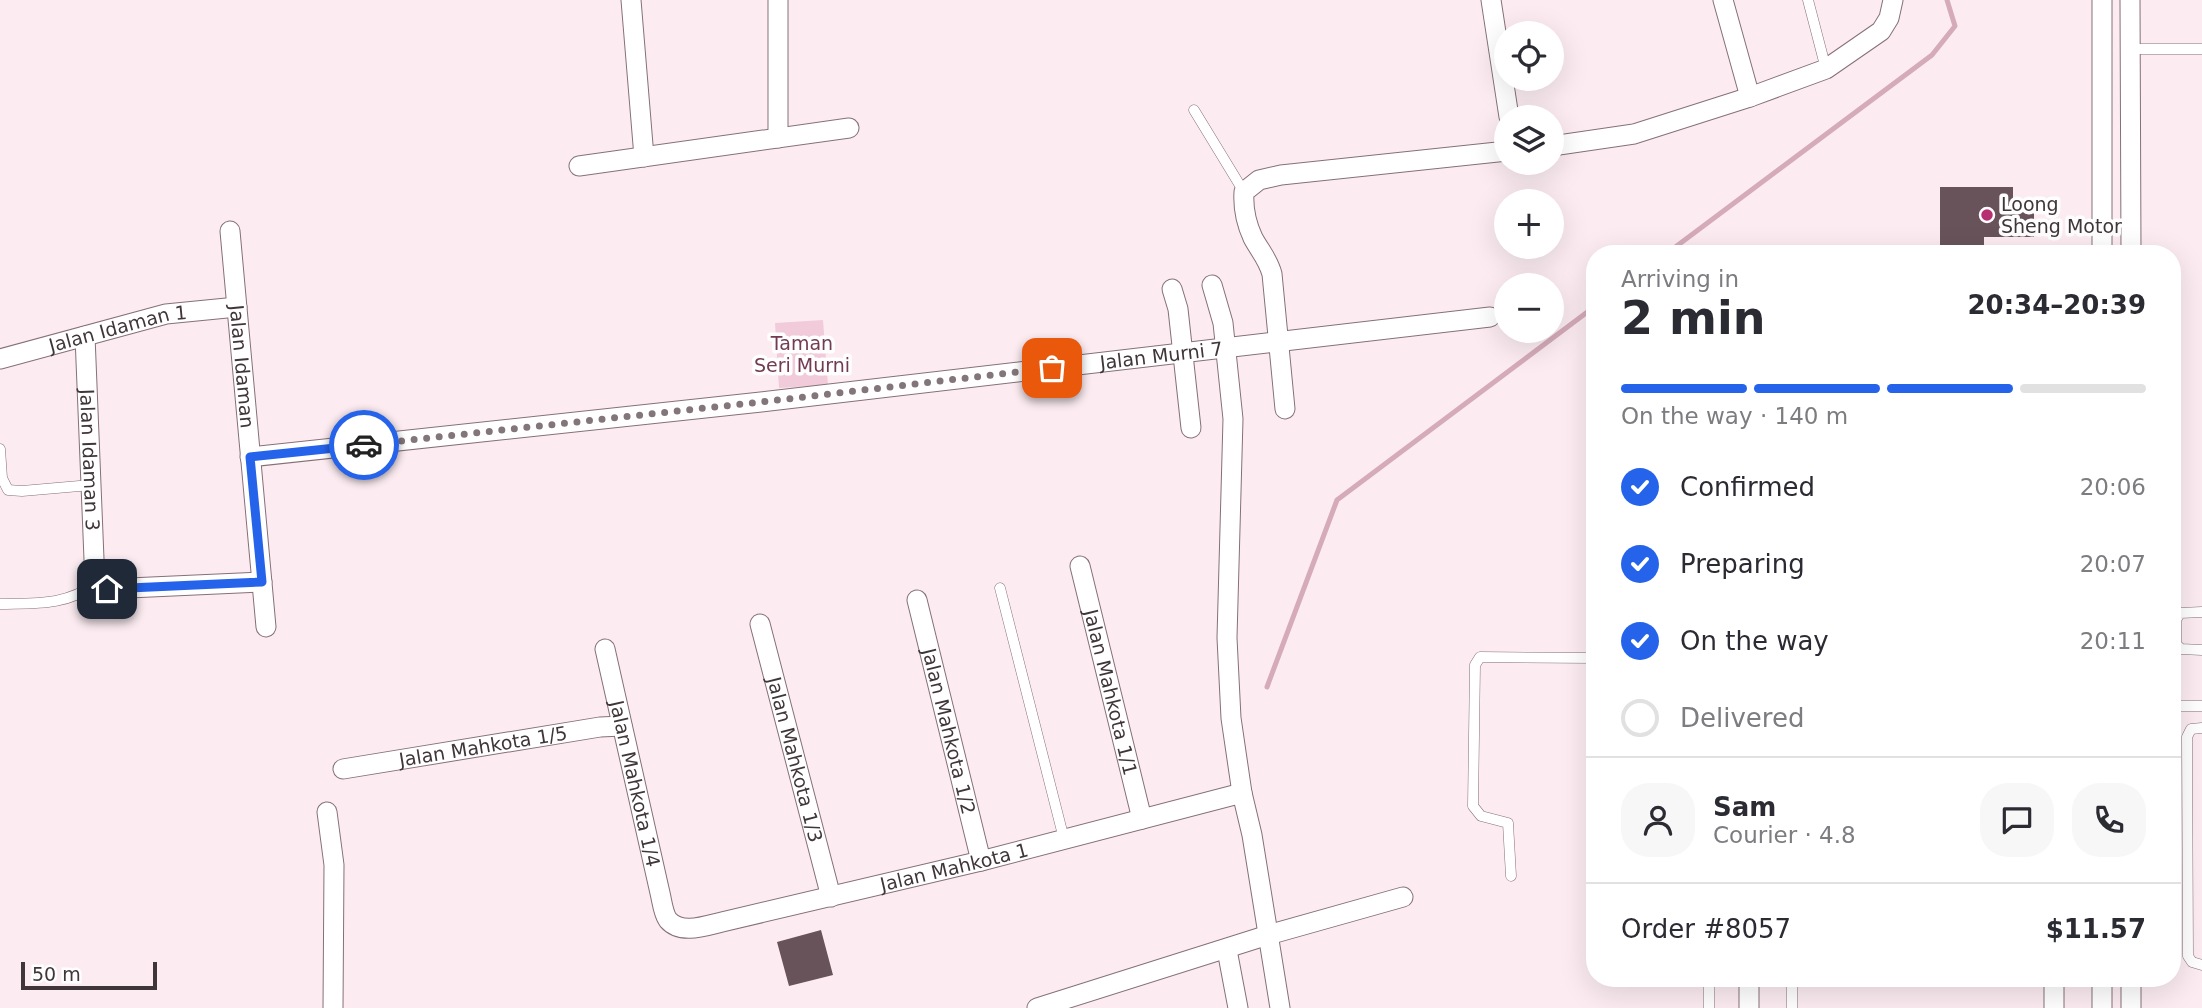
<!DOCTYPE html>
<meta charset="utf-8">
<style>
body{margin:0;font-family:"DejaVu Sans",sans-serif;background:#f7f7f7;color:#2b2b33;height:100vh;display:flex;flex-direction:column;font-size:26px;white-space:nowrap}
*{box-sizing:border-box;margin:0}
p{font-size:23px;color:#7c7c81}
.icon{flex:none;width:38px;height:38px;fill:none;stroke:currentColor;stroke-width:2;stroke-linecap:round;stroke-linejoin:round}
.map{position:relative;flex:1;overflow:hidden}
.sheet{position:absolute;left:1586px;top:245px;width:595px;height:742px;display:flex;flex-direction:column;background:#fff;border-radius:28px;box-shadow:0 7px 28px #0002}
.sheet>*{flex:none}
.controls{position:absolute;left:1494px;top:21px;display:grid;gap:14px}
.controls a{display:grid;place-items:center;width:70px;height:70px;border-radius:50%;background:#fff;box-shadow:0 7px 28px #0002;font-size:35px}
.scale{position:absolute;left:21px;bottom:18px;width:136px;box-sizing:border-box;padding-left:7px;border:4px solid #403639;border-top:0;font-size:19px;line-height:24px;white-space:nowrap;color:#403639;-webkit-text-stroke:5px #fefefe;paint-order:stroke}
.pin{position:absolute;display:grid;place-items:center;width:60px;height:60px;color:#fff;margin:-30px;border-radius:14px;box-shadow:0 4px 10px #0006}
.courier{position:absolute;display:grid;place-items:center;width:70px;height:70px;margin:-35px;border:5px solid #2563eb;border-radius:50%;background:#fff;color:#222;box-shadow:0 2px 9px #0007}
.headline em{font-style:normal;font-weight:800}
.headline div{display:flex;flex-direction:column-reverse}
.headline{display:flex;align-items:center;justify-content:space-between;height:119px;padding:0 35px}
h1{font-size:46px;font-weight:800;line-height:52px}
.bar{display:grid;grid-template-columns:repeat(4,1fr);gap:10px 7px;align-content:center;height:84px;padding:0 35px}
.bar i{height:9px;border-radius:5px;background:#e1e1e2}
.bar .current{background:#2563eb}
.bar p{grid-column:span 4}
.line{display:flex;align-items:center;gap:18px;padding:0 35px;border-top:2px solid #e1e1e2}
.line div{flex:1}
.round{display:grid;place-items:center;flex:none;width:74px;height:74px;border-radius:28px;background:#f7f7f7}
ol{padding:0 35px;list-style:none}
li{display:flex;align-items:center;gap:21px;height:77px}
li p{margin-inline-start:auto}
li .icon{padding:7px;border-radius:50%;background:#2563eb;color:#fff;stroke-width:4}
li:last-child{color:#7c7c81}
li i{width:38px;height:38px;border:4px solid #e1e1e2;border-radius:50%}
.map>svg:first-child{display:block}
.green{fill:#f1cbd9}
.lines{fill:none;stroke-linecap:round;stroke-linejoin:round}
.stream{stroke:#d5abba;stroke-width:5}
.building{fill:#68535a}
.service-casing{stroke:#867078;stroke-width:11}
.minor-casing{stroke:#867078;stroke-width:21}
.service{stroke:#fff;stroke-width:10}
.minor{stroke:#fff;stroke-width:19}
.done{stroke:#82767a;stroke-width:7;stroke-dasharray:0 12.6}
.route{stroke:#2563eb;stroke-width:9}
.poi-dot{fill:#b62f71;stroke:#fefefe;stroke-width:2.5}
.labels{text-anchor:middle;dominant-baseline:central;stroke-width:7;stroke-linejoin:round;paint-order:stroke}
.poi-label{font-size:19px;fill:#403639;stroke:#fefefe;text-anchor:start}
.street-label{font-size:19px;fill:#403639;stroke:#fefefe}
.park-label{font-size:19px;fill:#733b52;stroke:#fefefe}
</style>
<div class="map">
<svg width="2202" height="1008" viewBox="0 0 2202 1008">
<rect width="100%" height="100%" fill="#fcecf2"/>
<path class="green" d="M823,320l5,65 -49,3 -4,-65z"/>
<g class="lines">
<path class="stream" d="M1666,254l266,-199 23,-29 -8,-26
M1267,687l70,-187 257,-193"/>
</g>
<path class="building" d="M1940,187h73v22h21v28h-50v17h-44z
M821,930l12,45 -44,11 -12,-44z"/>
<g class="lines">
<g class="service-casing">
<path id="service" d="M1808,0l18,69
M2131,49h71
M1194,110l50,82
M0,449l2,29 6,12 14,1 69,-6
M1000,588l64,251
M0,604c34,-1 66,2 95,-20
M2202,612l-22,1 -4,7v24l5,5 21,1
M2172,706h30
M2202,728l-11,1 -4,8 1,219 4,6 10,3
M1511,876l-3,-53 -27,-7 -8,-10 2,-141 5,-8 114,1
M1709,1008v-30
M1792,1008v-30"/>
</g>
<g class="minor-casing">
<g id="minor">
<path d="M631,0l13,157"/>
<path d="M778,0v138"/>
<path d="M1491,0l18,117"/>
<path d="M1723,0l27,97"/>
<path d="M2102,0v254"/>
<path d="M2130,0l1,254"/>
<path d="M1552,146l82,-12 116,-37 76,-28 55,-38 8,-13 4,-18"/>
<path d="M579,166l270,-38"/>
<path id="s1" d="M230,231l36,396"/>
<path d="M1212,285l11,38 10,96 -6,219 4,80 11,75 10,42 28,173"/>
<path d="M1172,289l6,20 13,119"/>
<path id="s2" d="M85,336l10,248 12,5 155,-7"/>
<path id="s3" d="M0,359l166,-45 71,-7"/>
<path d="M1285,409l-13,-135c-4,-15 -12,-23 -19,-36 -7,-15 -10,-31 -9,-46l15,-12 22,-5 226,-24"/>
<path id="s4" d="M250,457l511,-55 729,-85"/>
<path id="s5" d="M1080,566l62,253"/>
<path id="s6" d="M917,600l64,261"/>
<path id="s7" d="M760,624l71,273"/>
<path id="s8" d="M605,649l55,244c2,8 3,20 8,27 13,15 37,6 54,2l259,-61 261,-68"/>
<path id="s9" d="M343,769l257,-42 22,-1"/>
<path d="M327,812l7,53 -1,143"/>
<path d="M1227,950l11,58"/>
<path d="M2054,978v30"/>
<path d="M2102,978v30"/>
<path d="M2131,978v30"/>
<path d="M1037,1008l231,-73 135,-38"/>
<path d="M1749,1008v-30"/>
</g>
</g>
<use href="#service" class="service"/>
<use href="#minor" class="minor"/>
</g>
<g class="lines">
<path class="done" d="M364,445l397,-43 291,-34"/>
<path class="route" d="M107,589l155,-7 -12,-125 114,-12"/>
</g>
<circle class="poi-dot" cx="1987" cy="215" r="7"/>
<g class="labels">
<g class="poi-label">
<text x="2001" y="204">Loong<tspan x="2001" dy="22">Sheng Motor</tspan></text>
</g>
<g class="street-label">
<text stroke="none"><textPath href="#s3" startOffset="122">Jalan Idaman 1</textPath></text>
<text stroke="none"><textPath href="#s4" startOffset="917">Jalan Murni 7</textPath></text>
<text stroke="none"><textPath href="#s1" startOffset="136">Jalan Idaman</textPath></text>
<text stroke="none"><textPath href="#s2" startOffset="124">Jalan Idaman 3</textPath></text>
<text stroke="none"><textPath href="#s5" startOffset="130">Jalan Mahkota 1/1</textPath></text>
<text stroke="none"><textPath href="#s6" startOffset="135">Jalan Mahkota 1/2</textPath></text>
<text stroke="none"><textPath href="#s9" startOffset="142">Jalan Mahkota 1/5</textPath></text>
<text stroke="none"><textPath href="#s7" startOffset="140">Jalan Mahkota 1/3</textPath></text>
<text stroke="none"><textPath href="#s8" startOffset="138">Jalan Mahkota 1/4</textPath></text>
<text stroke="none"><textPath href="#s8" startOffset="574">Jalan Mahkota 1</textPath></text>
</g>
<g class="park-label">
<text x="802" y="343">Taman<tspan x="802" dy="22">Seri Murni</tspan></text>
</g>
</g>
</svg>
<div class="controls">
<a><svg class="icon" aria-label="locate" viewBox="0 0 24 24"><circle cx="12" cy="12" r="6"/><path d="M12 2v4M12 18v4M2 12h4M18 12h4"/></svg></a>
<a><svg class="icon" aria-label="layers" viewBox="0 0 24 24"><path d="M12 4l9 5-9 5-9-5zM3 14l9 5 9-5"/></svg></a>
<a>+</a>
<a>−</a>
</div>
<div class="scale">50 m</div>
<div class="pin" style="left:1052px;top:368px;background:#ea580c"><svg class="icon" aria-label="bag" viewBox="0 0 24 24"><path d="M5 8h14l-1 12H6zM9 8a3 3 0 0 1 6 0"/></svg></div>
<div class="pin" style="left:107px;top:589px;background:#1f2937"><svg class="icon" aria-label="home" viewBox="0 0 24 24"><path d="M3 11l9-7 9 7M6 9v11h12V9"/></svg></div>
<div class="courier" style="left:364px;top:445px"><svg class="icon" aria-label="car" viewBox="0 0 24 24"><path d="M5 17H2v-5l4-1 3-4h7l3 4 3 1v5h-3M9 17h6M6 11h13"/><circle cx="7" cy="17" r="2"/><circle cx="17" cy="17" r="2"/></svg></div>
<section class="sheet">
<div class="headline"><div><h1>2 min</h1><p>Arriving in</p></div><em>20:34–20:39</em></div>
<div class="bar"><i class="current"></i><i class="current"></i><i class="current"></i><i></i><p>On the way · 140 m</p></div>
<ol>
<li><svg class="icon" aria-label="check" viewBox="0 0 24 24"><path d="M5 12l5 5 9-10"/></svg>Confirmed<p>20:06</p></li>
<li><svg class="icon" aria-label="check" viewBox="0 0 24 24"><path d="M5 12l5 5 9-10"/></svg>Preparing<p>20:07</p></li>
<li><svg class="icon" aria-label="check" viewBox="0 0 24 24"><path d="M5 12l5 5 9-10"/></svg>On the way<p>20:11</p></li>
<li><i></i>Delivered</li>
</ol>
<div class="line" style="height:126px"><a class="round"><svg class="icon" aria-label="person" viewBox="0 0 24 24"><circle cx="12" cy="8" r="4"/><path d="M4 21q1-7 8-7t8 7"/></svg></a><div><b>Sam</b><p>Courier · 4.8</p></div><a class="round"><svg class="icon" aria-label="chat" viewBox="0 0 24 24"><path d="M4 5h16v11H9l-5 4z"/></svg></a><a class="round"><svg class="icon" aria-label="phone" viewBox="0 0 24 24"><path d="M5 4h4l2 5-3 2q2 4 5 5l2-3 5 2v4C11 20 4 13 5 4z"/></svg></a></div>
<div class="line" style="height:91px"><div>Order #8057</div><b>$11.57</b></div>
</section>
</div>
